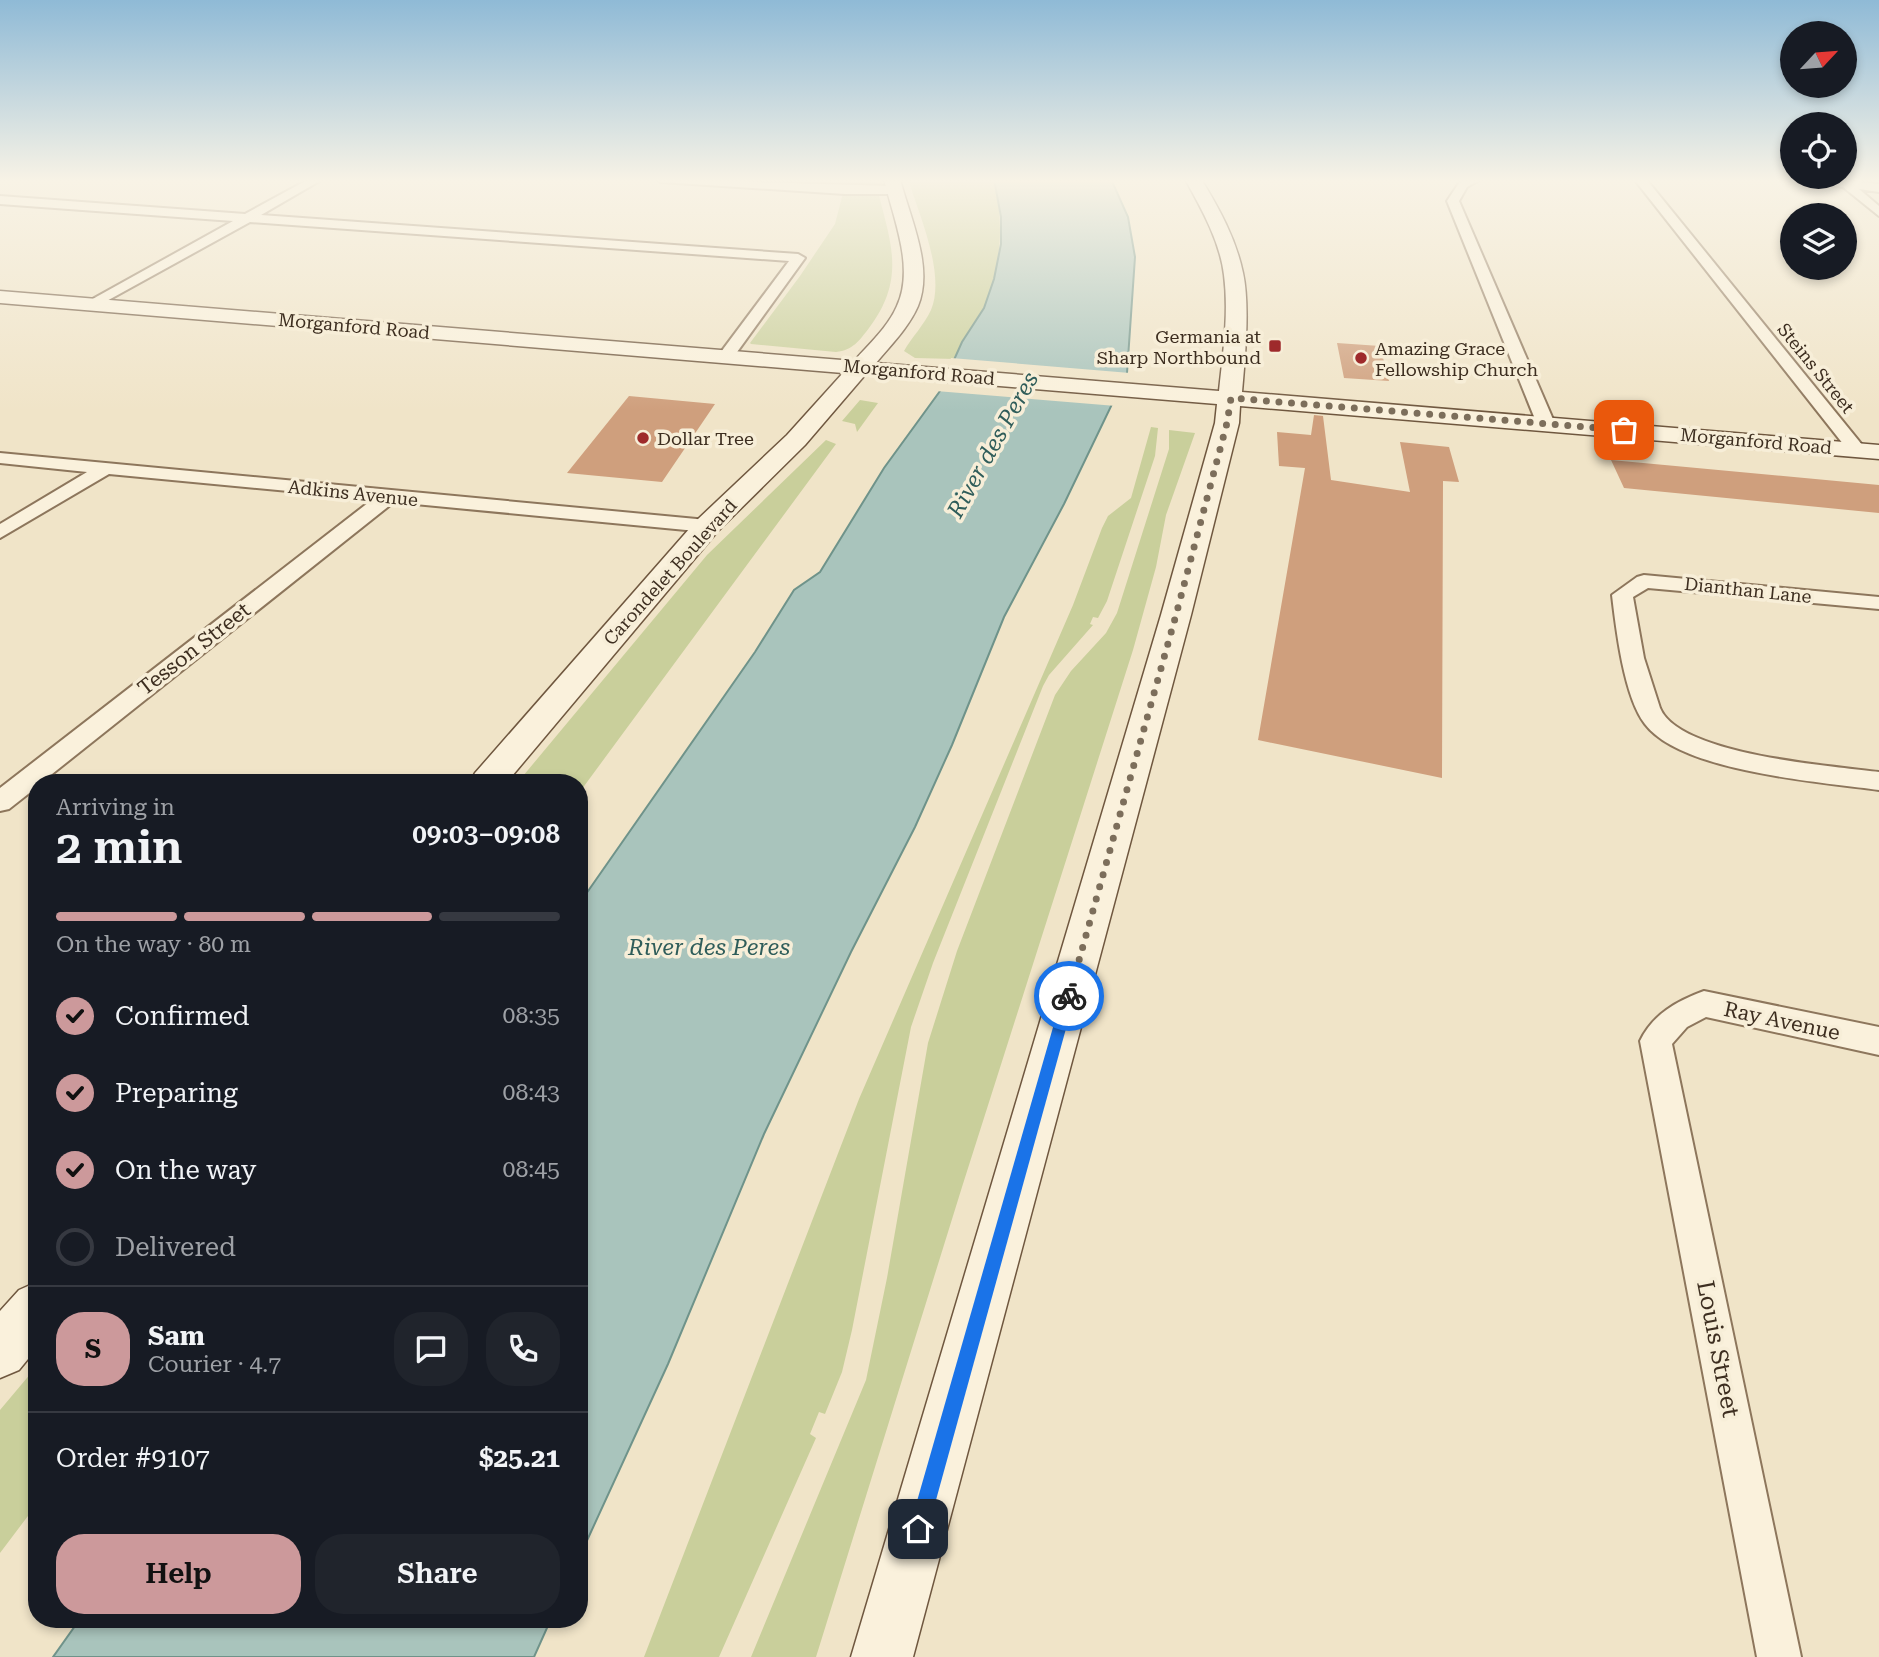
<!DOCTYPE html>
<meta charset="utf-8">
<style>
body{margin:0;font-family:"Roboto Serif",serif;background:#20242c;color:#f1f3f6;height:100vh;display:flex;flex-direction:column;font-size:26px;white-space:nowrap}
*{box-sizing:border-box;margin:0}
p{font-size:23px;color:#9ea1a6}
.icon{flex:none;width:38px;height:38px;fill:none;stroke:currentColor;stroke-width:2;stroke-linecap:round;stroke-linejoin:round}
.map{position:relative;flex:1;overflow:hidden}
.details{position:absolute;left:28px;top:774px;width:560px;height:854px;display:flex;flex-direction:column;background:#171b24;border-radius:28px;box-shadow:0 4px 10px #0003}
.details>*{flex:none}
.needle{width:46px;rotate:64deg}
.tools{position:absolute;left:1780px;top:21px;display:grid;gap:14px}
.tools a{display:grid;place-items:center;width:77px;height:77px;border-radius:50%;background:#171b24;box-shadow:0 4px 10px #0003;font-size:35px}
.pin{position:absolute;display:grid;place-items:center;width:60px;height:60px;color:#fff;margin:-30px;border-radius:14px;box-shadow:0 4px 10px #0006}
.courier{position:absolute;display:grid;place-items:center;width:70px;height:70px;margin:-35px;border:5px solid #1a73e8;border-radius:50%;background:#fff;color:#222;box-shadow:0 2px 9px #0007}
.head em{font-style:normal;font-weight:600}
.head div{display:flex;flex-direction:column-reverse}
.head{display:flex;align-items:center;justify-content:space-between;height:119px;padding:0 28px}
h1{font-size:46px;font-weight:600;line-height:52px}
.bar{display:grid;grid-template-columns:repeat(4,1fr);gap:10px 7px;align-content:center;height:84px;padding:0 28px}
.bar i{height:9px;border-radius:5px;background:#363941}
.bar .current{background:#cc999b}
.bar p{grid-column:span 4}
.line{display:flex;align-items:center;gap:18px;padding:0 28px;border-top:2px solid #363941}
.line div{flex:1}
.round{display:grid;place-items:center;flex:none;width:74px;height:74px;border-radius:28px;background:#20242c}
ol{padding:0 28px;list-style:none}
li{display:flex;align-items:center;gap:21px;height:77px}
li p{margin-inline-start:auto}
li .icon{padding:7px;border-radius:50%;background:#cc999b;color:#111;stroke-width:4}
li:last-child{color:#9ea1a6}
li i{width:38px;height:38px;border:4px solid #363941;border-radius:50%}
.action{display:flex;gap:14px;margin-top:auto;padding:14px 28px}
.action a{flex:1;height:80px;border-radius:28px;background:#cc999b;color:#111;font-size:28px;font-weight:600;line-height:80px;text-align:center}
.action a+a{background:#20242c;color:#f1f3f6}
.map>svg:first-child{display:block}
.green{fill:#c9cf9b}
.water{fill:#a9c4bc;stroke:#6f938a;stroke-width:2}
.pier{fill:#f0e4c8}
.building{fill:#cf9f7d}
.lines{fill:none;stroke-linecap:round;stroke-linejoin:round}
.minor-casing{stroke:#8d765c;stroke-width:4}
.secondary-casing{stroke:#6f573f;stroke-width:3}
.minor{fill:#faf1dc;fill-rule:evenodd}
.secondary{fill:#faf1dc;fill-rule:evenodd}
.route{fill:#1a73e8}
.done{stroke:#7c6e5b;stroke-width:7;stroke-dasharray:0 12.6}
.poi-dot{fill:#9e2a2b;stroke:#f7eed8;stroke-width:2.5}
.labels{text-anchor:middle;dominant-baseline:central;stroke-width:7;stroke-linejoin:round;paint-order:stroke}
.far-street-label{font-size:18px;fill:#3d2e20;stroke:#f7eed8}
.far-poi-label{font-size:18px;fill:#3d2e20;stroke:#f7eed8;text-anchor:start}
.street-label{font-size:21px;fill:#3d2e20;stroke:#f7eed8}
.water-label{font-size:23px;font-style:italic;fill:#2f5d5a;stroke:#f7eed8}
.near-street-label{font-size:24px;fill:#3d2e20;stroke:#f7eed8}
</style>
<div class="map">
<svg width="1879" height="1657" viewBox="0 0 1879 1657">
<rect width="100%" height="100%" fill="#f0e4c8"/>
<path class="green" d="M835,179h40c13,58 34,96 -6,149 -10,13 -16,22 -33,24l-85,-8 -1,-1 50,-67 35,-52 8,-31z
M908,179h86c10,43 8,87 -10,128 -8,18 -21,33 -29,52l-40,-1 -11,-7c8,-14 20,-26 27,-41 15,-36 -12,-95 -23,-131z
M860,400l18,3 -21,29 -2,-8 -13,-3z
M1151,427l7,1 -3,28 -48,145 -9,17 -5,-1 -3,7 3,1 -44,50 -6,11 -110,277 -22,64 -59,303 -10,42 -17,42 -6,-2 -9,22 6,4 -97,219h-75l215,-558 214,-494 29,-77 6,-12 23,-18z
M1169,430l26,3 -29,82 -10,52 -23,83 -171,537 -146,470h-65l115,-277 21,-102 41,-235 29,-92 98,-256 16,-24 35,-38 11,-20 52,-164z
M826,440l10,4 -257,349v-11h-61l189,-227z
M37,1366v138l-37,49v-143z"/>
<path class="water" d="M994,179h117l17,38 7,40 -8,116 -63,131 -60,113 -52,128 -37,82 -64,125 -87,182 -96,230 -89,194v-654l176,-252 39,-62 26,-18 64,-104 56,-77 22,-49 22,-34 10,-29 7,-35v-27z
M80,1619h471l-17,38h-481z"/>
<path class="pier" d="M951,358l179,15 -14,33 -180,-15z"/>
<path class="building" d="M1337,343l43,3 9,35 -45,-3z
M629,396l86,8 -53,78 -95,-9z
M1314,415l9,1 8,64 79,12 -10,-50 49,5 10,35 -16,-1 -1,297 -184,-38 47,-272 -26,-2 -2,-34 34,3z
M1611,460l268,25v28l-255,-25z"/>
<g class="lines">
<g class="minor-casing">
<path id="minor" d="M309,179h14l-62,36 537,39 7,4 -73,101 -6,2 -8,-5 71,-95 -539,-39 -156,86 -5,-1 -2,-3 2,-3 144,-80 -233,-17v-8l245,18z
M655,179l239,7 6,4 -6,4h-49l-184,-12z
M1466,179h15l-14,8 -8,14 96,223 -3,4 -6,1 -9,-5 -90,-223 12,-18z
M1634,179h12l217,267 3,4 -3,4h-12z
M1796,179h36l47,5v8l-20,-3 20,17v10l-36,-29 -41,-5z
M0,453l707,67 10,6 -10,6 -313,-30 -352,280h-5v5l-28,22 -9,2v-23l373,-289 -264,-25 -109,64v-14l87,-52 -87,-9z
M1644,575l235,22v12l-231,-21 -15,9 11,61 16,50c19,47 172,58 219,64v18c-58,-8 -198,-18 -234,-66 -21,-27 -29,-95 -33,-129l25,-18z
M1704,991l175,36v28l-173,-38 -19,10 -15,17 129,613h-44l-117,-616c13,-27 37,-40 64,-50z"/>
</g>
<g class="secondary-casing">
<path id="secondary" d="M884,179h16c10,39 34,88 18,127 -9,21 -27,39 -42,57l343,28c4,-38 10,-78 5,-116 -4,-34 -23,-67 -39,-96h16c18,29 35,60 42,94 7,32 2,86 -1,119l637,53v14l-639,-53 -1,17 -48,192 -278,1042h-62l310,-1042 54,-192 2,-19 -352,-29 -60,70 -88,87 -210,250h-37l5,-9 222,-253 90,-85 56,-62 -843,-70v-12l854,70c15,-17 34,-34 43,-55 18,-39 -4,-88 -13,-127z
M37,1282v66l-18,22 -19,8v-67l19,-21z"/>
</g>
<use href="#minor" class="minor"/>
<use href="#secondary" class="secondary"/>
</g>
<linearGradient id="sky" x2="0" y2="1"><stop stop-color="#8fbad6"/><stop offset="0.44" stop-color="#f8f3e6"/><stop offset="1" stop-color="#f8f3e6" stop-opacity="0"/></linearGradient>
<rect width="1879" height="411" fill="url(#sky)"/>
<path class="route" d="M1069,991l6,5 -147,533 -3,7 -7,2 -6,-2 -3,-7 153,-533z"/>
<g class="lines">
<path class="done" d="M1069,996l107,-381 51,-192 4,-25 393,32"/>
</g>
<g class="poi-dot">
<rect x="1268" y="339" width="14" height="14" rx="3.5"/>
<circle cx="1361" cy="358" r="7"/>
<circle cx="643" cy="438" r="7"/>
</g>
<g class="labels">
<g class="far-street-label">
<text transform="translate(354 326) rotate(5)">Morganford Road</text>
<text transform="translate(1816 368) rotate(51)">Steins Street</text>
<text transform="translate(919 372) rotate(5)">Morganford Road</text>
<text transform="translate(1756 441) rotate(5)">Morganford Road</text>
<text transform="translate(353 493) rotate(6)">Adkins Avenue</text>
<text transform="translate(670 572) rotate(-48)">Carondelet Boulevard</text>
<text transform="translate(1748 590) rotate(6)">Dianthan Lane</text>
</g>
<g class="far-poi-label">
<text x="1261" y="336" text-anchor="end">Germania at<tspan x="1261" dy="21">Sharp Northbound</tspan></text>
<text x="1375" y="348">Amazing Grace<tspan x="1375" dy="21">Fellowship Church</tspan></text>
<text x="657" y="438">Dollar Tree</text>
</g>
<g class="street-label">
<text transform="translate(194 649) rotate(-38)">Tesson Street</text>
<text transform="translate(1782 1021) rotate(12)">Ray Avenue</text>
</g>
<g class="water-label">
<text transform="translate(993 445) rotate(-61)">River des Peres</text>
<text x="709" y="947">River des Peres</text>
</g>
<g class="near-street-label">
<text transform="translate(1718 1349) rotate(79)">Louis Street</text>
</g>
</g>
</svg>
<div class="tools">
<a><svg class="needle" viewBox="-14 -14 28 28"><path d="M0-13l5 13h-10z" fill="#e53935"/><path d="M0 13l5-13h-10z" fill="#9ea1a6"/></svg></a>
<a><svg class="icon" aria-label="locate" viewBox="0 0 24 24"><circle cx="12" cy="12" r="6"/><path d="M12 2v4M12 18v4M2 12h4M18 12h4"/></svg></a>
<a><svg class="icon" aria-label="layers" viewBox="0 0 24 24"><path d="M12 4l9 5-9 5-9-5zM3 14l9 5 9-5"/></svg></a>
</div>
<div class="pin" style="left:1624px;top:430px;background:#ea580c"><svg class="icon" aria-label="bag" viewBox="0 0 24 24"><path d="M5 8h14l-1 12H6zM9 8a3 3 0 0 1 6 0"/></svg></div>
<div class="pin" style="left:918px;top:1529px;background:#1f2937"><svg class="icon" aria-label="home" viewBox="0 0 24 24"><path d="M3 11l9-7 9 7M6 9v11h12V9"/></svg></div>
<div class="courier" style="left:1069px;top:996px"><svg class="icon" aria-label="bike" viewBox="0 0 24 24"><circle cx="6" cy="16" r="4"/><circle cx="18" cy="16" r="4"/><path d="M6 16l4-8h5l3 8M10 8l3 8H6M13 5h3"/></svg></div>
<section class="details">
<div class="head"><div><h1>2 min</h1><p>Arriving in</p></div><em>09:03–09:08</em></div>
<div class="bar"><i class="current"></i><i class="current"></i><i class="current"></i><i></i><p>On the way · 80 m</p></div>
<ol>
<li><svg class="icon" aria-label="check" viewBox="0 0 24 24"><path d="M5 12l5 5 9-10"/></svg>Confirmed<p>08:35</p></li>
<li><svg class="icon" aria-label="check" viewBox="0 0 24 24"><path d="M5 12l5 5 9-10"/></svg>Preparing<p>08:43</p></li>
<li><svg class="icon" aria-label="check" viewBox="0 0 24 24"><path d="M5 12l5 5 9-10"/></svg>On the way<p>08:45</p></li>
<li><i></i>Delivered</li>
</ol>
<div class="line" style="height:126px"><b class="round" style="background:#cc999b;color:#111">S</b><div><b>Sam</b><p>Courier · 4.7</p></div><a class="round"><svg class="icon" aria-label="chat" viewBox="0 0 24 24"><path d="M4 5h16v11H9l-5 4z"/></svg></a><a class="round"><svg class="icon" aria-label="phone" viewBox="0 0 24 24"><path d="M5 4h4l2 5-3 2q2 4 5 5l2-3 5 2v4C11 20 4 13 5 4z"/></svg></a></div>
<div class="line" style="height:91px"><div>Order #9107</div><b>$25.21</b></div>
<div class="action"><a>Help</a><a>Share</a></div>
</section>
</div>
